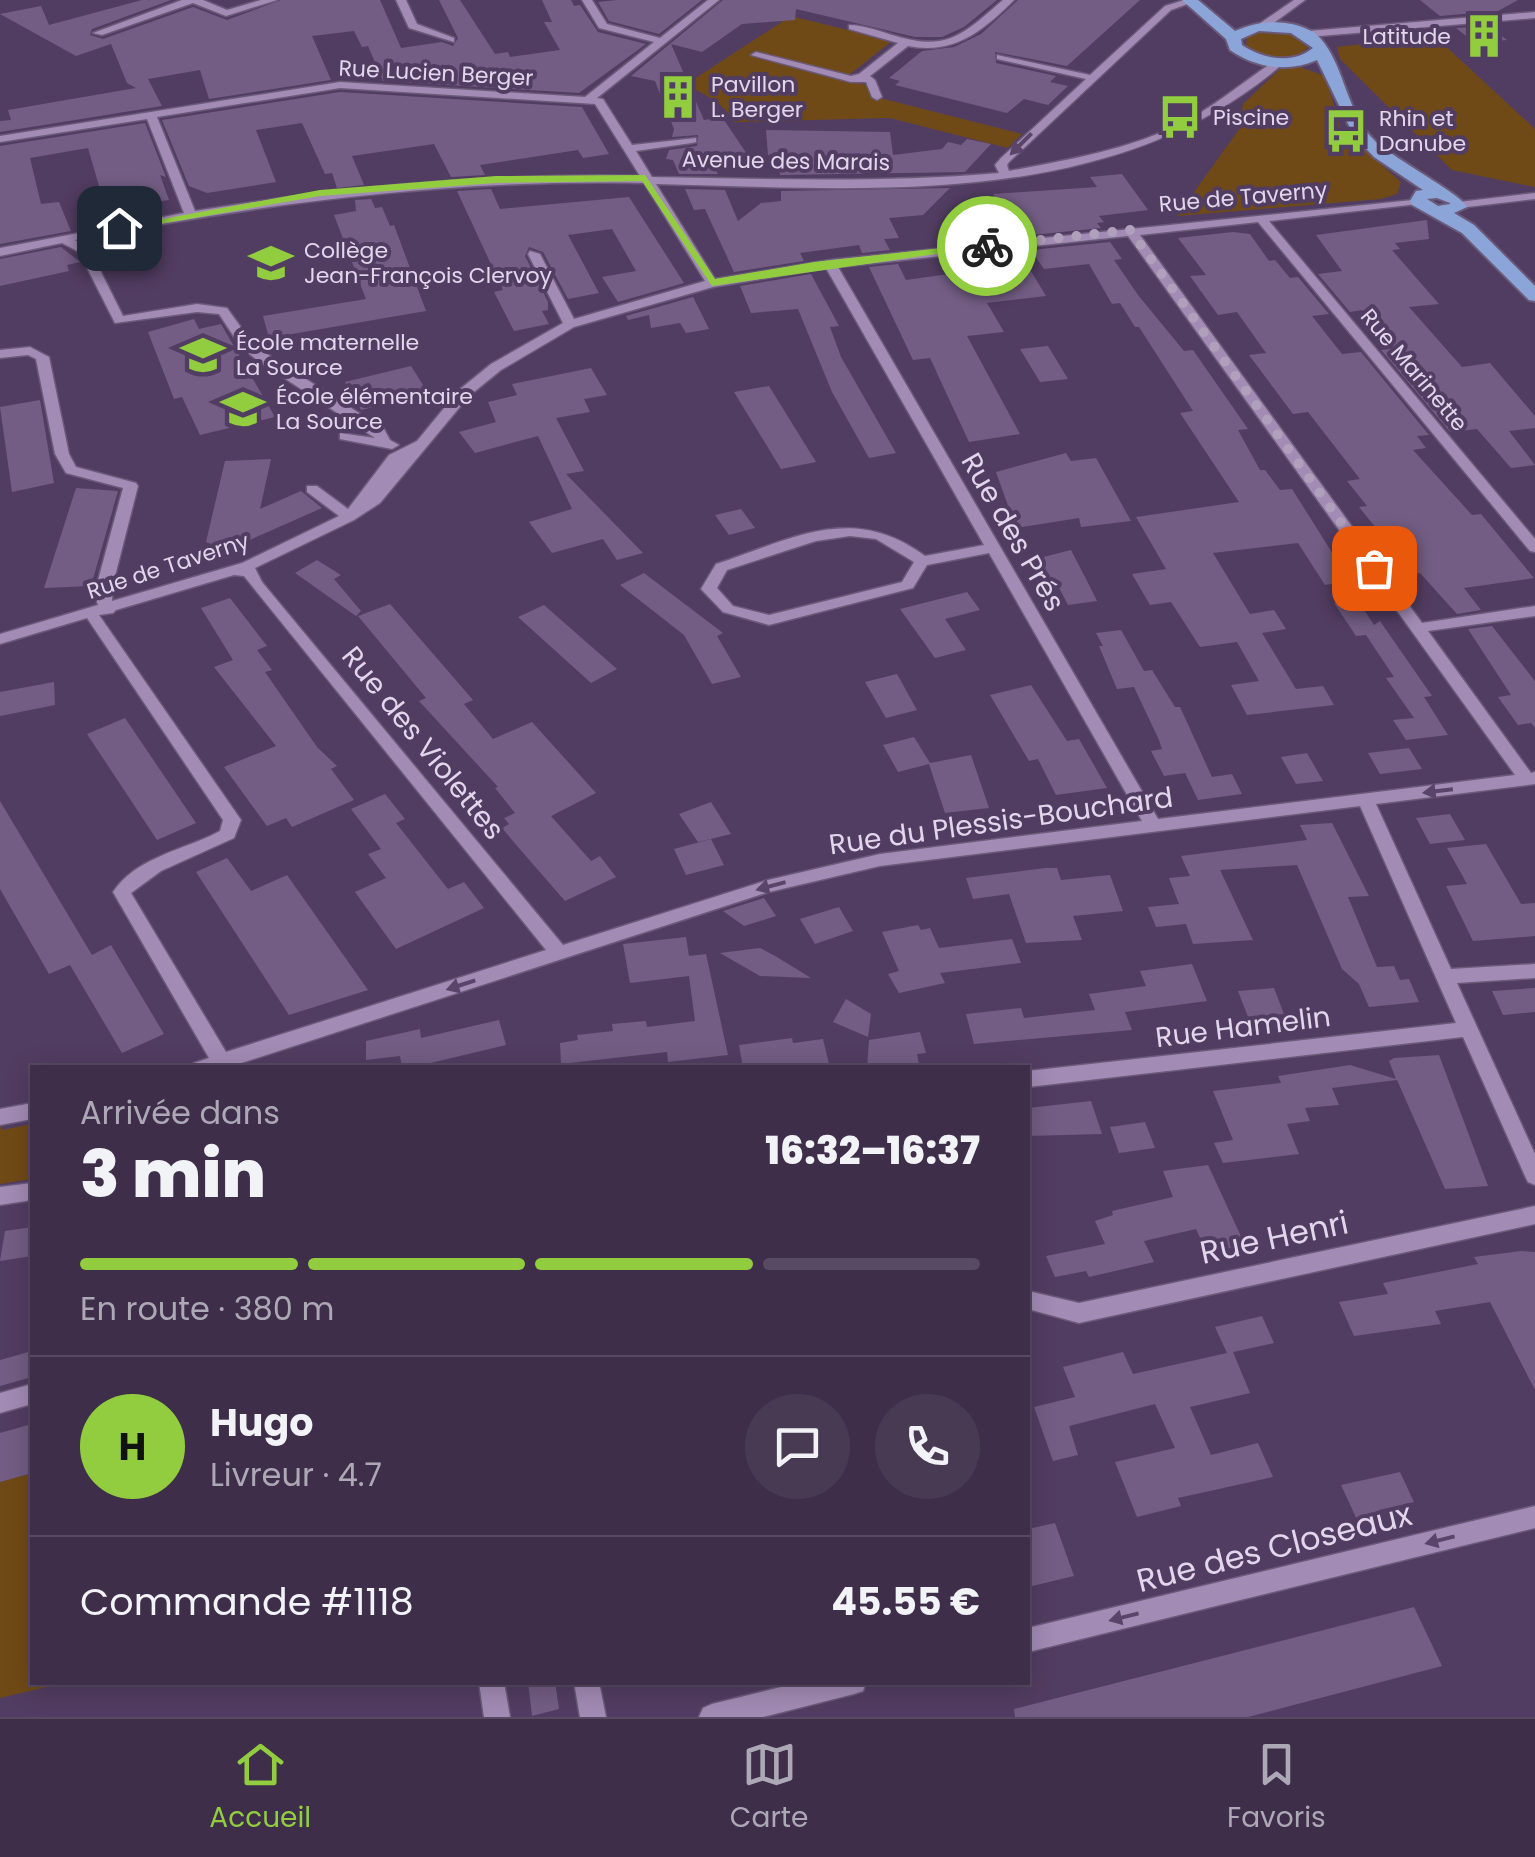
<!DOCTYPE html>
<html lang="fr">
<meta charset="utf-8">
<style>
body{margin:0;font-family:Poppins,sans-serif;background:#493a54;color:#f1f3f6;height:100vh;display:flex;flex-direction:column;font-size:38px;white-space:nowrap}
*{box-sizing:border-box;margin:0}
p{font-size:32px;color:#ada8b5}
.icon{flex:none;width:55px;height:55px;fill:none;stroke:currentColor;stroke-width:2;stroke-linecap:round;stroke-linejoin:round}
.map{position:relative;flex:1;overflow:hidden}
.panel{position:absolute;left:30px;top:1065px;width:1000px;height:620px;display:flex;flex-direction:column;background:#3e2e4a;border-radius:0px;box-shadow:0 5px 25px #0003,0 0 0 2px #574a62}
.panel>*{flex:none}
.pin{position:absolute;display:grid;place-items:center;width:85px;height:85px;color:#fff;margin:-42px;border-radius:20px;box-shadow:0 5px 15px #0006}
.courier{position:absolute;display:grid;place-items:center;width:100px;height:100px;margin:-50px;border:8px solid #91cd3f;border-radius:50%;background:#fff;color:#222;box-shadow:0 2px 12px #0007}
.overview em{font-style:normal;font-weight:800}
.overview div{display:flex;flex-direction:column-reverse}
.overview{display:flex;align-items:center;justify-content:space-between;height:170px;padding:0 50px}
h1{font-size:65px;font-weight:800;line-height:75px}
.bar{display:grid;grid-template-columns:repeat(4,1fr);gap:15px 10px;align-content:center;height:120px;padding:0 50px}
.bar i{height:12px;border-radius:8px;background:#574a62}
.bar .current{background:#91cd3f}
.bar p{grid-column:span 4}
.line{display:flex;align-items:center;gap:25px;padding:0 50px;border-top:2px solid #574a62}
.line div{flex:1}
.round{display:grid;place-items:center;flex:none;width:105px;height:105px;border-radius:52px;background:#493a54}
.dock{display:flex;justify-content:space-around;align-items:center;height:140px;border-top:2px solid #574a62;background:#3e2e4a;font-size:28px;color:#ada8b5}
.dock a{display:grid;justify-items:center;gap:5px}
.dock .current{color:#91cd3f}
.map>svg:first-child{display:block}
.green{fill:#704a16}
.building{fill:#735d84}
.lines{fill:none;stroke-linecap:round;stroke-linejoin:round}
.minor-casing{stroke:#6a5978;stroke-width:3}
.major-casing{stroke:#6a5978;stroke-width:4}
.minor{fill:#a28bb4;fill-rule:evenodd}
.major{fill:#8ba5d9;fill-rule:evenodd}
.oneway{fill:#5a456a}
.route{fill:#91cd3f}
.done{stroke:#b0a0bc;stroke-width:10;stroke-dasharray:0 18}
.labels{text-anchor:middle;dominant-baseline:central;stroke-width:8;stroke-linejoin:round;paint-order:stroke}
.far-poi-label{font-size:22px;fill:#e2d6ec;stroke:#523d62;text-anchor:start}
.far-street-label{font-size:22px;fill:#e2d6ec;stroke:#523d62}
.street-label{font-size:28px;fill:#e2d6ec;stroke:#523d62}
.near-street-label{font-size:32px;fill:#e2d6ec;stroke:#523d62}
</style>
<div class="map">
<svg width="1535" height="1717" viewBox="0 0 1535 1717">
<rect width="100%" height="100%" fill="#523d62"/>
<path class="green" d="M791,16l101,25 -43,34 -72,-17 12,8 77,19 6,11 150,38 -14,14 -118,-30 -156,4c-9,-19 -33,-30 -49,-37z
M1265,31l30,4 13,12c-14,17 -44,11 -62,0l1,-11z
M1413,38l27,3 95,88v58l-83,-17 -112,-111 -3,-12z
M1300,67l25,9 16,53 60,53 -4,12 -16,5 -204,17 63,-88 3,-24 38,-36z
M32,1124v55l-32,5v-59l2,5z
M32,1473v209l32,1 -64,15v-216z"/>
<path class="building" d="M142,0h29l-79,29 -2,6 13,4 90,-32 34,13 54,-20h99l21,48 41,-6 11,4 5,-8 -19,-38h21l35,54 13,-2 2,5 50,-7 -16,-28h8l-10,-22h29l3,6 6,-1 18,27 48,12 -67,49 -196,-12 -15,-35 -6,1 -8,-16 -42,5 19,44 -122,19 -9,-29 -52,9 14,27 -162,26v-11l11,-1 -3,-10 128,-22 -9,-5 -16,-39 -35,12 -76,-42 41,-8 8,19z
M617,0h85l-43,34 -50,-13 -11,-19z
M723,0h274l-33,27 -22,10h-27l-119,-28 -1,11 -53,4 -40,28 -31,-8 33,76 18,-3 27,40 -37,4 6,13h-39l-6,-14 -7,-1 3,-9 28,-4 1,-11 -26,2 2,-8 -19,-48 -24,-5z
M1018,0h122l-73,66 -72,-14 1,11 60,13 -6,6 18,4 -20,19 -24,-6 -17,14 -112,-28 5,-4 -11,-3 33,-27 32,-4 27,-13z
M1420,0h98l-20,11 -58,5z
M1489,26l18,14 -32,3 -19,-15z
M340,92l242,15 27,47 -26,4 -5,-8 -98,15 5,10 -34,2 -17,-33 -82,12 12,29 -27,3 -5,-15 -7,1 -23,-51 -46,7 20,52 -69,11 -18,-7 -27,-66z
M145,123l21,54 -6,-2 9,25 -63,10 -18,-62 -58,10 11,46 18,-2 12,29 -71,13v-98z
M766,130l124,2 3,23 49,-6 6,-7 13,3 6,-6 24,5 -26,28 -185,3 -2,-22 -10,2z
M1122,174l26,36 -49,6 5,6 -7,1 4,5 -79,8 -29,-42 104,-7 -7,-10z
M950,188l-27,27 -34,3 10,20 -15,1 6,11 -28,3 -3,-8 -59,8 4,8 -70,11 -29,-63 -11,1 -9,-21 40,1 13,31 23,-18 20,-2v-10z
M491,189l9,20 129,-12 55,86 -66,19 -16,-25 34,-6 -24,-42 -44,6 31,58 -31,6 -25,-47 -14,-5 -4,9 23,46v8l-6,1 7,13 -35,7 -20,-39 9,-2 -46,-99z
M371,199l4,9 7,-1 8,19 4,-1 32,86 -157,27 -6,-22 103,-17 -32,-84 22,-4 -1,-11z
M1427,220l2,19 -34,4 5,6 -8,1 47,54 -30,3 53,60 28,-4 45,53v12l-26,3 26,34 -24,3 -34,-39 -27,3 -69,-82 13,-2 -32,-38 -12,2 -32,-38 24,-3 -26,-36z
M1233,232l17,2 19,27 6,-1 15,18 8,-1 31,37 -17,2 30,38 19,-2 68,83 -12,1 9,12 -13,2 59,65 9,-1 53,64 -70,10 17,22 -24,4 -37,-41 -7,1 -54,-67 8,-1 -20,-25 13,-2 -52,-67 -15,2 -44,-59 17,-2 -29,-41 -19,3 -28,-39 16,-1 -28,-37z
M1110,242l12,17 -8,1 24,35 46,56 9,-1 55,79 -10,1 22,40h5l15,20 12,-1 58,92 -25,4 -27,-42 -85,10 37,61 24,-4 12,19 -24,4 34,56 27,-3 11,19 -87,10 -16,-30 28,-4 -22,-39 -37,5 -29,-45 -21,3 -18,-31 34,-5 -30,-52 103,-15 -59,-89 13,-2 -54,-84h-4l-15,-24 -8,1 -23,-40 -45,5 -13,-19z
M61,247l19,15 -13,3 2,6 -69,15v-27z
M1026,263l20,33 -59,7 17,29 -37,4 53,98 -51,8 -39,-84 -17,2 -44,-93 29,-3 8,16z
M811,274l28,52 -9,1 11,30 55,96 -27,5 -37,-66 -34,-83 -47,4 -11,-27z
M693,297l16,32 -23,4 -6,-10 -29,5 -2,-13 -21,5 -2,-4z
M194,319l5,10 22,-5 54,93 -75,18 -18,-38 -8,2 -26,-67z
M1048,346l20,33 -28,3 -20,-33z
M411,366l17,27 -67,17 -16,-28z
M591,368l16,27 -23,4 6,13 -34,6 28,53 -18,3 77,79 -26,7 -14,-21 -51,14 -23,-31 43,-13 -34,-73 -63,17 -16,-21 37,-10 -8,-20 29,-7 -5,-11z
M769,386l47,76 -35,7 -47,-77z
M40,400l14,83 -42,9 -12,-85z
M1066,453l5,8 25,-3 35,63 -50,6 -2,-9 -63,10 -20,-56z
M271,459l-11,50 41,-18 21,17 -95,42 -21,-8 19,-81z
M76,488l42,3 -27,95 -47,2z
M741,509l14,19 -26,7 -14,-20z
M1071,550l16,31 10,20 -29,4 -14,-27 -13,1 -9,-19z
M317,560l24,15 -7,4 27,32 -5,5 -61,-43z
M644,573l79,60 -6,3 24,41 -29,7 -28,-49 -64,-50z
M967,592l13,18 -35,9 21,31 -31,8 -35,-49z
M230,598l37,48 -10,4 15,20 -7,2 52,75 20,19 -6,3 23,31 -62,27 -6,-9 -19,8 -43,-59 52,-21 -62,-79 19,-7 -32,-52z
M1358,600l16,25 6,-4 52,75 -8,1 24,38 -42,5 -13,-20 21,-2 -28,-40 8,-1 -28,-42 -10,1 -22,-33z
M390,604l83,96 -9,4 29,35 39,-17 64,71 -45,23 40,45 9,-5 16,21 -51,24 -47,-54 -16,-19 7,-4 -5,-6 11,-5 -20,-25 3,-1 -79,-86 7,-3 -68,-82z
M544,605l73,64 -26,14 -73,-66z
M1492,626l43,55v47l-4,-5 -13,2 -20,-28 13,-2 -43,-66z
M1121,630l23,41 8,-1 23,37h5l32,70 20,-3 10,20 -44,6 -13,-27 -21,3 -13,-25 11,-2 -3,-9 -25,-53 -17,2 -18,-43h4l-7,-13z
M897,674l20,36 -31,8 -21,-36z
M54,682l1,23 -55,11v-24z
M1031,685l36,56 12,-2 28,49 -51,7 -18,-36 -9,2 -39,-66z
M125,718l71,105 -39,17 -70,-106z
M914,737l16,26 41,-8 18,53 -44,5 -16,-49 -31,8 -15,-27z
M1409,748l13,21 -42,5 -12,-21z
M1307,753l16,28 -27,3 -15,-27z
M385,794l20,25 -9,4 52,66 16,-7 20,26 -88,41 -41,-57 31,-14 -18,-24 13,-5 -30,-40z
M0,801l92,154 19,-10 53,89 -42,19 -52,-88 -21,9 -49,-85z
M711,802l20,32 -33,8 -19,-28z
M1450,814l15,26 -35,4 -14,-26z
M1332,823l37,73 -21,1 29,70 17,-1 6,14 9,-1 10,23 -50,5 -10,-23 -17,-15 -45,-104 -77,5 33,70 -60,4 -7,-20 -30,3 -8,-20 31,-3 -10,-26 21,-2 -9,-20 126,-16 -7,-15z
M711,839l13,26 -38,10 -12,-26z
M1486,844l35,60 14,-1v33l-62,5 -27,-55 21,-2 -20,-36z
M227,858l24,33 36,-16 81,115 -79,25 -93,-143z
M1045,868h12l4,12 49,-5 13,36 -50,5 9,24 -56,3 -17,-49 -36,5 -7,-21z
M764,898l12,18 -32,10 -21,-15z
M839,907l14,24 -38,13 -15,-25z
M918,925l3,5 9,-2 9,20 73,-9 9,24 -81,10 5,10 -46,10 -11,-19 11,-3 -17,-39z
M686,937l3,19 17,-2 22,101 -60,7 -1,-10 -106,12 -1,-21 18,-3 -1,-5 36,-4 -1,-7 34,-3 1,6 48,-6 -6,-45 -59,7 -7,-39z
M760,948l17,9 34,21 -51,-2 -40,-23z
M1192,964l15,37 -82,11 7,18 -158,14 -8,-30 55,-6 3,10 71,-8 -6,-16 57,-8 -6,-15z
M1274,988l10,26 -36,3 -10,-26z
M1535,988v24l-32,3 -11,-24z
M846,999l25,15 -3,23 -35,-15z
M499,1020l7,25 -96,23h-8l-2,-12 -34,4v-19l54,-12 1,9z
M920,1032l6,21 -9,1 2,10 -52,4 2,-28z
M792,1038l1,5 30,-4 7,29h-87l-4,-23z
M1439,1055l49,131 -43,3 -48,-109 -65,8 7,17 -34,3 5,13 -23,3 12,30 -76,9 -9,-20 19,-3 -20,-49 68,-8 -3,-7 72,-11 46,14 -7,-18 5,-3z
M1091,1101l11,33 -74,2v-28z
M1145,1122l10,26 -36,5 -9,-26z
M1208,1165l37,80 -38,8 -11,-24 -52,12 10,21 -65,15 -3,-6 -31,6 -9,-21 59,-12 -10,-23 18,-6 -1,-4 61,-14 -10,-26z
M32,1227v29l-32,5 5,-30z
M1521,1251l14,1v138l-45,-88 -55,9 6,13 -87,12 -15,-34 49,-8 -5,-11 95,-19 -4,-7z
M1262,1316l12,27 -41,9 17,41 -60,14 21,48 47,-12 15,34 -95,21 3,8 -44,11 -22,-55 60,-14 -20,-44 -86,22 9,29 -25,6 -19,-54 41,-10 -12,-30 60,-15 10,22 94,-21 -12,-26z
M32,1351v26l-32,9v-26z
M32,1424v49l-32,9v-49z
M1400,1472l14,30 -35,8 3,6 -24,6 -17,-37z
M1055,1523l19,53 -46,11v-58z
M1414,1607l28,59 -194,51h-233l-1,-8z
M528,1682h27l4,27 -27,7z"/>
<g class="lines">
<g class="minor-casing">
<path id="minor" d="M182,0h21l24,10 34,-10h16l-51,16 -33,-13 -91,32 -9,-2z
M396,0h10l11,24 37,14v4l-45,-14z
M582,0h10l15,24 53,14 48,-38h11l-122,98 6,1 29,46 64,-7v4l-4,1 -56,8 16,26c116,2 230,6 347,-4l-4,-8 6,-7 85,-79 -89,-20v-4l93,20 75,-69 19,-6 12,1 -25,9 -162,152 -2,3 2,6c58,-11 118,-21 171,-47 34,-17 64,-43 96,-64l9,2c-172,150 -417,127 -629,122l59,95 115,-19 592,-61v4l-4,1 -149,17 266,318v13l-5,-1 -272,-329 -118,13 282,388 113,-17v10l-107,15 103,142 4,-1v12l-159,20 75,165 84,-5v14l-78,5 78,171v31l-7,-3 -3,-6 -62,-139 -435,50v-16l428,-48 -96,-217 -480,60 -111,26 -543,176h-34l2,-5 15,-5 -96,-166c21,-32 64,-41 97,-56l10,-5 3,-11 -136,-202 -87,26v-10l98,-29 -3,-8 2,-13 26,-96 -57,-15 -11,-19 -19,-95 -8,-4 -28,3v-8l30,-3 19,10 20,97 7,13 60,16 2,3 -25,98 -1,17 130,-38 97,-47 -32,-24v-6h10l31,23 41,-54 28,-14 42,-51 32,-26 72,-41 -35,-69 2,-3 10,3 34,65 131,-38 -61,-98c-196,-4 -377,20 -569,57l15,10 33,66 74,-12 30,4 23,32 17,14 117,75 6,11 9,5 -7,4 -47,-9 -5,-1v-6l35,5 -118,-78 -17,-14 -21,-32 -22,-2 -82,11 -36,-71 -17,-9 -62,13v-8l184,-35 -37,-94 -147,23v-6l340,-54 245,15 69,-55 -55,-14zM340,88l255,16 45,72c-150,-3 -297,11 -445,35l-38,-94zM1128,236l387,539 -357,44 -320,-552zM826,268l158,277 -59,11c-73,-54 -133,-17 -209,8l-15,25 22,23 46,13 144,-37 14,-23 62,-12 153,268 -262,33 -112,26 -205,65 -301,-363 -7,-14 99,-48 26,-17 89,-107 32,-26 73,-43 139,-40zM850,536l26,3 38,23 -12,20 -133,33 -36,-9 -16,-18 10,-18 89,-29zM234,575l10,1 302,374 -320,102 -95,-159 30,-22 73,-33 7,-18 -142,-205 14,-2 3,-3z
M1003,0h11c-31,31 -60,55 -106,46l-38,30 5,4 7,17 -5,3 -5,-3 -6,-15h-15l-100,-27 5,-3 95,24 8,-2 39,-31 -49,-14v-4c16,0 32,7 47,11 53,16 68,-3 107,-36z
M1294,0h11l-38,28h-8v-4z
M1535,12v6l-227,19 -5,-3 5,-3z
M1535,193v6l-76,9 -6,-3 6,-3z
M32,1103v16l-32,6v-16z
M32,1183v17l-32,5v-18z
M1535,1206v18l-456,99 -51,-14v-18l51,12z
M32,1384v20l-32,9v-20z
M1535,1506v22l-507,124v-24z
M479,1682h25l6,35h-26z
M574,1682h25l7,35h-26z
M801,1682h65l-3,9 -9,3 -91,23h-64l4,-9 9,-4z"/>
</g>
<g class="major-casing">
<path id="major" d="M1182,0h16l37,31c26,-11 54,-13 80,2 30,27 29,77 59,107 17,17 90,56 93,67l-13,6 20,12 61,61v15l-6,-1 -67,-67 -50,-28 -2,-4 6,-10 7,-1 -49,-33 -20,-21 -37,-76c-29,13 -61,8 -87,-10l-4,-11zM1259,31l32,2 22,15c-21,17 -50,11 -71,-3l-1,-6zM1437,198l13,5v1l-12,2 -11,-7z"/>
</g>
<use href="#minor" class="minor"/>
<use href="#major" class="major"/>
</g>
<defs><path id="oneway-solid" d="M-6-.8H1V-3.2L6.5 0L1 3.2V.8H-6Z" transform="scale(2.5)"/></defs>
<g class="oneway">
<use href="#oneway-solid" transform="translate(1021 144) rotate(135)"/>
<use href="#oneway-solid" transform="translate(1438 791) rotate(173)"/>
<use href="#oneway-solid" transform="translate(771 886) rotate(165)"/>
<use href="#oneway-solid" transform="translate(461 985) rotate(162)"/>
<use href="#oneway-solid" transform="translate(1440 1540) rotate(166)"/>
<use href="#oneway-solid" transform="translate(1124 1617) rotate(166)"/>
</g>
<path class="route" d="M645,175l70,104 99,-17 173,-19 6,3 -281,40 -70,-105 -146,2 -176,13 -201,35 -5,-3 206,-38 176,-14z"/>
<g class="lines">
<path class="done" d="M987,246l143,-16 244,338"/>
</g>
<defs>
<g id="building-bare" transform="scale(3.45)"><path d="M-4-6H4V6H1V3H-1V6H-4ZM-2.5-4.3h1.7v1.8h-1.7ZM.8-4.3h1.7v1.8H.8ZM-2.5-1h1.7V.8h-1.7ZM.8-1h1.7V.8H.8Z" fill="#91cd3f" stroke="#523d62" stroke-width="2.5" paint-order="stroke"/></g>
<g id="bus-bare" transform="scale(3.45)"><path d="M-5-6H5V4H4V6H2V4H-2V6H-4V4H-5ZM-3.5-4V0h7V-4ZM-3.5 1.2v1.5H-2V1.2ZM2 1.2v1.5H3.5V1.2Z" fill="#91cd3f" stroke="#523d62" stroke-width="2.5" paint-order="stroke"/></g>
<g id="school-bare" transform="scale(3.45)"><path d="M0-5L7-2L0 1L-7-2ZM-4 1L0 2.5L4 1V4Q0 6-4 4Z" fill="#91cd3f" stroke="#523d62" stroke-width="2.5" paint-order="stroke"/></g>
</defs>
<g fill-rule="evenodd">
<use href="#building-bare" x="1484" y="36"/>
<use href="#building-bare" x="678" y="97"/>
<use href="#bus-bare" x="1180" y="117"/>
<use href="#bus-bare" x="1346" y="131"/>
<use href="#school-bare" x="271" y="263"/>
<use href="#school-bare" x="203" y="355"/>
<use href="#school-bare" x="243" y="409"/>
</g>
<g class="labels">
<g class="far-poi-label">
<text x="1451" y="36" text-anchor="end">Latitude</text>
<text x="711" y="84">Pavillon<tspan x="711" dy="25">L. Berger</tspan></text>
<text x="1213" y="117">Piscine</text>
<text x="1379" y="118">Rhin et<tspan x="1379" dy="25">Danube</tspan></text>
<text x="304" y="250">Collège<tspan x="304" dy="25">Jean-François Clervoy</tspan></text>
<text x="236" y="342">École maternelle<tspan x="236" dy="25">La Source</tspan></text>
<text x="276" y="396">École élémentaire<tspan x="276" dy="25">La Source</tspan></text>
</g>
<g class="far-street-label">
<text transform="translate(436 73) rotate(3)">Rue Lucien Berger</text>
<text transform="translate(786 161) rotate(1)">Avenue des Marais</text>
<text transform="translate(1243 197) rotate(-5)">Rue de Taverny</text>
<text transform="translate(1414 370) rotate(50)">Rue Marinette</text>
<text transform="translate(168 566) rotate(-18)">Rue de Taverny</text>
</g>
<g class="street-label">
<text transform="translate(1013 532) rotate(60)">Rue des Prés</text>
<text transform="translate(423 743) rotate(51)">Rue des Violettes</text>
<text transform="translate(1001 821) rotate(-8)">Rue du Plessis-Bouchard</text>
<text transform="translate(1243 1027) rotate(-7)">Rue Hamelin</text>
</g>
<g class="near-street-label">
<text transform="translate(1274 1237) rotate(-12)">Rue Henri</text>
<text transform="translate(1274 1547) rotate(-14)">Rue des Closeaux</text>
</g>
</g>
</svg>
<div class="pin" style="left:1374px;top:568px;background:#ea580c"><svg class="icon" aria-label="bag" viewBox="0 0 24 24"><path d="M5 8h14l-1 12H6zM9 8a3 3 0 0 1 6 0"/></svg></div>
<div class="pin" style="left:119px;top:228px;background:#1f2937"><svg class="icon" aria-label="home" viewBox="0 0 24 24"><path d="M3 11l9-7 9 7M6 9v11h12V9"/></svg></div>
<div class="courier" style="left:987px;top:246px"><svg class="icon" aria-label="bike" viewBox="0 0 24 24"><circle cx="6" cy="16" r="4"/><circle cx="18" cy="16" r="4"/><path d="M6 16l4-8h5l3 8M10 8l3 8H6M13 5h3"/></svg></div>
<section class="panel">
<div class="overview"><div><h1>3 min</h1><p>Arrivée dans</p></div><em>16:32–16:37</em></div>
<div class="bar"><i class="current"></i><i class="current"></i><i class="current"></i><i></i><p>En route · 380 m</p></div>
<div class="line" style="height:180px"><b class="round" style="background:#91cd3f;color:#111">H</b><div><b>Hugo</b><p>Livreur · 4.7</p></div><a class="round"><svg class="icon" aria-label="chat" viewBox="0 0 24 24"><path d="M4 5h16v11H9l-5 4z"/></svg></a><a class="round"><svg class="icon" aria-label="phone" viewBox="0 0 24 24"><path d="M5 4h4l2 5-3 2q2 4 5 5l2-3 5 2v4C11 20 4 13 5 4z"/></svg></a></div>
<div class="line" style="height:130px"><div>Commande #1118</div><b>45.55 €</b></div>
</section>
</div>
<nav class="dock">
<a class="current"><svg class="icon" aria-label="home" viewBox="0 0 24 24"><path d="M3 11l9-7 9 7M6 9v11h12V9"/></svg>Accueil</a>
<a><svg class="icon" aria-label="map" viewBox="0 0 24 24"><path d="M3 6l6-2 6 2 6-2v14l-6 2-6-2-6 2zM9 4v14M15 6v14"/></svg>Carte</a>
<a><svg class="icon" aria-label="saved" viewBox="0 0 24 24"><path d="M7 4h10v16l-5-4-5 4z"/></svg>Favoris</a>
</nav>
